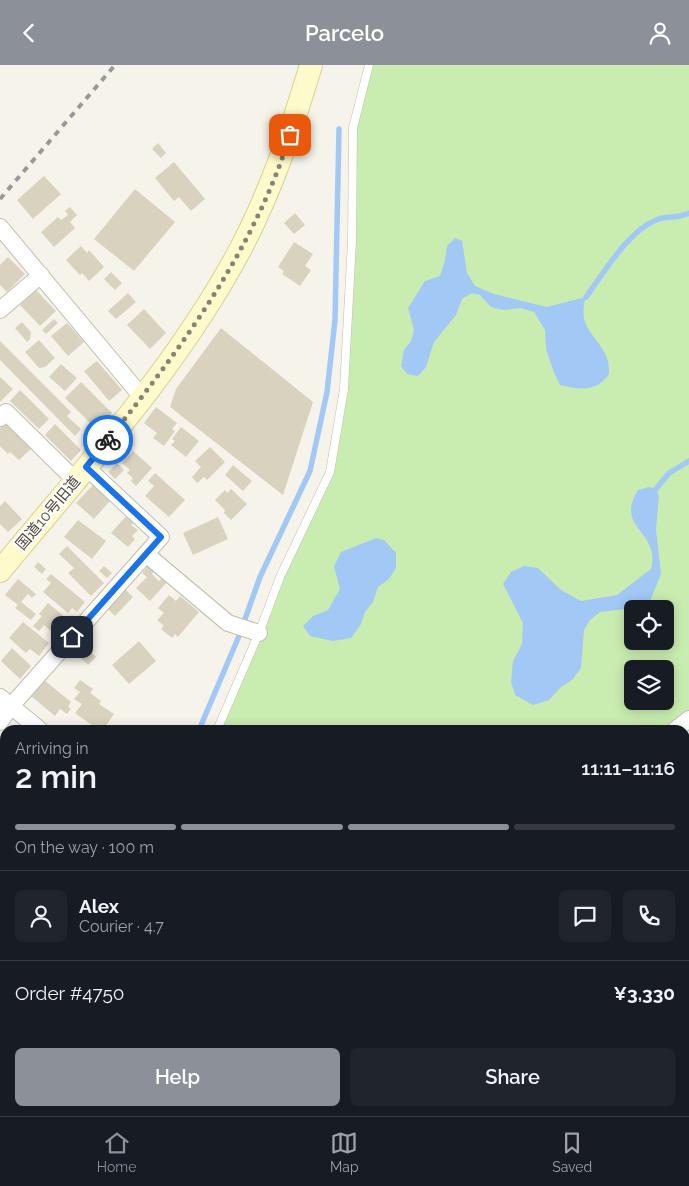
<!DOCTYPE html>
<meta charset="utf-8">
<style>
body{margin:0;font-family:Raleway,"Noto Sans JP",sans-serif;background:#20242c;color:#f1f3f6;height:100vh;display:flex;flex-direction:column;font-size:19px;white-space:nowrap}
*{box-sizing:border-box;margin:0}
p{font-size:16px;color:#9ea1a6}
.icon{flex:none;width:28px;height:28px;fill:none;stroke:currentColor;stroke-width:2;stroke-linecap:round;stroke-linejoin:round}
.map{position:relative;flex:1;overflow:hidden}
.drawer{position:absolute;left:0px;top:660px;width:690px;height:391px;display:flex;flex-direction:column;background:#171b24;border-radius:15px 15px 0 0;box-shadow:0 2px 12px #0003}
.drawer>*{flex:none}
.controls{position:absolute;left:624px;top:535px;display:grid;gap:10px}
.controls a{display:grid;place-items:center;width:50px;height:50px;border-radius:8px;background:#171b24;box-shadow:0 2px 12px #0003;font-size:25px}
.pin{position:absolute;display:grid;place-items:center;width:42px;height:42px;color:#fff;margin:-21px;border-radius:10px;box-shadow:0 2px 8px #0006}
.courier{position:absolute;display:grid;place-items:center;width:50px;height:50px;margin:-25px;border:4px solid #1a73e8;border-radius:50%;background:#fff;color:#222;box-shadow:0 1px 6px #0007}
.headline em{font-style:normal;font-weight:600}
.headline div{display:flex;flex-direction:column-reverse}
.headline{display:flex;align-items:center;justify-content:space-between;height:85px;padding:0 15px}
h1{font-size:32px;font-weight:600;line-height:38px}
.bar{display:grid;grid-template-columns:repeat(4,1fr);gap:8px 5px;align-content:center;height:60px;padding:0 15px}
.bar i{height:6px;border-radius:4px;background:#363941}
.bar .active{background:#8c9099}
.bar p{grid-column:span 4}
.line{display:flex;align-items:center;gap:12px;padding:0 15px;border-top:1px solid #363941}
.line div{flex:1}
.round{display:grid;place-items:center;flex:none;width:52px;height:52px;border-radius:8px;background:#20242c}
.cta{display:flex;gap:10px;margin-top:auto;padding:10px 15px}
.cta a{flex:1;height:58px;border-radius:8px;background:#8c9099;color:#fff;font-size:20px;font-weight:600;line-height:58px;text-align:center}
.cta a+a{background:#20242c;color:#f1f3f6}
header{display:flex;justify-content:space-between;align-items:center;height:65px;padding:0 15px;background:#8c9099;color:#fff;font-size:22px;font-weight:600}
.tabs{display:flex;justify-content:space-around;align-items:center;height:70px;border-top:1px solid #363941;background:#171b24;font-size:14px;color:#9ea1a6}
.tabs a{display:grid;justify-items:center;gap:2px}
.tabs .active{color:#8c9099}
.map>svg:first-child{display:block}
.green{fill:#c9edb0;fill-rule:evenodd}
.parking{fill:#e7e6e1}
.water{fill:#a2c8f6}
.lines{fill:none;stroke-linecap:round;stroke-linejoin:round}
.stream{stroke:#a2c8f6;stroke-width:5.5}
.building{fill:#d9d2be}
.lane-casing{stroke:#c2beab;stroke-width:9}
.street-casing{stroke:#c2beab;stroke-width:18}
.secondary-casing{stroke:#d9d196;stroke-width:24}
.lane{stroke:#fff;stroke-width:8}
.street{stroke:#fff;stroke-width:16}
.secondary{stroke:#fffacb;stroke-width:22}
.rail{stroke:#999;stroke-width:4;stroke-dasharray:6 6;stroke-linecap:butt}
.done{stroke:#878376;stroke-width:5;stroke-dasharray:0 9}
.route{stroke:#1a73e8;stroke-width:6}
.labels{text-anchor:middle;dominant-baseline:central;stroke-width:4;stroke-linejoin:round;paint-order:stroke}
.street-label{font-size:15px;fill:#4b4637;stroke:#fff}
</style>
<header><svg class="icon" aria-label="back" viewBox="0 0 24 24"><path d="M15 5l-7 7 7 7"/></svg>Parcelo<svg class="icon" aria-label="person" viewBox="0 0 24 24"><circle cx="12" cy="8" r="4"/><path d="M4 21q1-7 8-7t8 7"/></svg></header>
<div class="map">
<svg width="689" height="1051" viewBox="0 0 689 1051">
<rect width="100%" height="100%" fill="#f6f4ea"/>
<path class="green" d="M369,0h320v654l-14,11h-458l113,-258 14,-83 9,-261zM632,544h33v32h-33zM632,604h33v32h-33z
M689,683v368h-275l7,-5h264v-360z"/>
<path class="parking" d="M350,1046h184l1,3 -4,2h-186z"/>
<path class="water" d="M455,173l7,3 5,32 8,13 19,8 53,13 39,-10c-10,31 11,37 21,61 2,5 2,12 2,16 -12,18 -29,16 -49,11l-7,-15 -7,-21 -1,-19 -11,-18 -14,-4 -17,2 -12,-3 -11,-12 -8,-2 -10,6 -6,16 -22,27 -8,25 -8,9 -11,-2 -6,-8 3,-16 7,-9 3,-11 -6,-22 17,-27 15,-5 5,-16 2,-14z
M649,422l7,2 3,8 -3,32 5,45 -10,25 -9,8 -42,5 -10,8 -6,10 -3,38 -9,12 -11,7 -12,13 -16,5 -18,-10 -4,-13 2,-21 9,-17 1,-21 -20,-39 8,-12 13,-6 14,2 23,22 20,11 36,-6 34,-26c1,-5 2,-11 1,-16 -5,-25 -34,-30 -14,-63z
M376,473l8,2 12,13v15l-7,11 -11,8 -5,15 -8,10 -4,12 -10,14 -18,3 -23,-5 -7,-10 10,-10 15,-6 12,-21 -6,-23 7,-14z
M689,1011v40h-63l7,-5h52v-33z"/>
<g class="lines">
<path class="stream" d="M586,232c18,-24 41,-65 70,-77 11,-5 19,0 33,-7
M656,424l13,-16 20,-12
M245,554l15,-42 50,-106 17,-79 8,-72 4,-191
M199,665l40,-94
M90,1051l6,-5"/>
</g>
<path class="building" d="M158,78l8,10 -5,5 -9,-9z
M174,97l31,37 -14,12 -12,-14 -5,4 -19,-23z
M44,111l17,18 -28,25 -16,-19z
M135,124l40,33 -41,49 -40,-32z
M70,142l7,8 -7,7 5,6 -21,19 -13,-15 17,-15 3,3 7,-5 -3,-4z
M295,148l10,12 -11,9 -10,-11z
M294,177l19,12 -8,12 6,4 -11,16 -18,-12 2,-3 -6,-4z
M81,181l6,7 2,-3 15,17 -15,14 -7,-8 -2,2 -14,-15z
M8,192l17,17 -18,18 -7,-7v-20z
M111,207l11,11 -7,7 -11,-11z
M36,225l20,21 -16,15 -20,-21z
M128,228l8,9 -20,17 -8,-8z
M144,244l22,24 -16,16 -23,-24z
M54,254l4,4 -12,11 -4,-4z
M22,257l9,10 -1,7 -3,3 -12,-14z
M67,258l17,19 -16,14 -17,-20z
M221,263l92,74 -30,93 -113,-88 6,-18z
M39,275l16,18 -10,9 -6,1 -14,-16z
M0,276l71,71 -4,4 14,13 -6,7 -75,-76z
M97,296l25,29 -13,11 -25,-30z
M61,299l16,14 -12,13 -16,-14z
M0,312l13,12 -13,13z
M81,317l31,31 -16,16 -31,-31z
M20,325l29,29 -10,10 -29,-28z
M156,342l21,16 -5,6 3,2 -11,15 -11,-8 4,-5 -13,-10z
M6,357l26,26 -13,12 -9,-8 -2,2 -8,-8v-18z
M55,359l26,26 -10,11 -26,-26z
M181,362l18,14 -13,16 -15,-12 4,-4 -3,-2z
M210,382l15,15 -18,18 -3,-3 -7,6 -5,-6 9,-10 -6,-6z
M133,386l19,17 -16,18 -5,-5 2,-3 -6,-5 3,-3 -8,-7z
M117,398l7,7 -9,9 -7,-7z
M233,400l19,16 -9,10 -18,-16z
M155,408l30,27 -16,17 -24,-21 9,-10 -6,-5z
M93,420l17,16 -16,18 -18,-16z
M231,424l16,15 -16,16 -7,-7 1,-3 -10,-10 10,-10 2,3z
M5,436l17,18 -14,13 -8,-8v-18z
M127,450l7,7 -3,3 7,5 -6,6 3,3 -7,8 -17,-14z
M218,452l10,22 -35,16 -10,-22z
M78,455l28,21 -14,18 -28,-22z
M67,481l37,37 -13,13 -23,-23 6,-5 -15,-14z
M38,497l8,7 -4,5 -8,-7z
M104,501l8,7 -5,5 -8,-7z
M148,501l6,5 -2,3 7,7 4,-4 5,4 -18,20 -14,-13 11,-11 -5,-4z
M51,509l34,28 -8,10 -5,-4 -4,5 -25,-21 8,-9 -5,-4z
M18,514l18,15 -4,4 -4,-4 -7,8 15,12 -5,6 -16,-12 3,-3 -13,-10z
M124,523l9,9 -18,19 -9,-9z
M169,530l7,6 4,-5 19,16 -21,25 -3,-3 -3,4 -11,-9 3,-3 -7,-6 7,-7 -6,-5z
M48,538l23,19 -9,10 -3,-2 -3,5 -12,-10 -5,6 -6,-5 9,-10 -3,-2z
M23,557l26,21 -10,13 -9,-7 -4,4 -17,-15z
M139,576l17,20 -27,23 -17,-19z
M80,577l16,15 -8,8 -15,-15z
M12,583l19,18 -11,13 -19,-18z
M44,615l27,22 -3,4 3,3 -4,5 -7,-5 -5,7 -24,-20z
M80,615l13,9 -3,4 11,8 -2,3 15,10 -11,16h-4l-24,-17 7,-9 -8,-5 6,-7 -6,-4z
M0,712l5,4v9l-5,5z
M689,769v23l-2,2 -2,-2v-20z
M5,773v20l-5,-4v-11z
M0,854l5,5v18l-5,4z
M5,881v19l-5,-4v-10z
M115,1046h24l-6,5h-20l-1,-2z"/>
<g class="lines">
<g class="lane-casing">
<path id="lane" d="M217,665l42,-97 21,-56 50,-105 14,-83 8,-148 1,-113 16,-63
M685,686l4,-3
M426,1046l5,5
M320,1051l5,-5"/>
</g>
<g class="street-casing">
<path id="street" d="M0,162l142,170
M0,245l41,-35
M0,353l6,-6 69,68
M146,489l82,69 31,10
M0,632l40,33
M0,657l11,-16 150,-169 -75,-70
M675,665l14,-11
M0,695l5,6
M0,820l5,-5
M0,982l5,-4
M150,1051l4,-5"/>
</g>
<g class="secondary-casing">
<path id="secondary" d="M0,506c85,-103 178,-204 241,-323 31,-59 51,-120 70,-183"/>
</g>
<use href="#lane" class="lane"/>
<use href="#street" class="street"/>
<use href="#secondary" class="secondary"/>
<path class="rail" d="M0,134l115,-134"/>
</g>
<g class="lines">
<path class="done" d="M108,375c74,-93 146,-190 182,-305"/>
<path class="route" d="M72,572l89,-100 -75,-70 22,-27"/>
</g>
<g class="labels">
<g class="street-label">
<text transform="translate(48 448) rotate(-50)">国道10号旧道</text>
</g>
</g>
</svg>
<div class="controls">
<a><svg class="icon" aria-label="locate" viewBox="0 0 24 24"><circle cx="12" cy="12" r="6"/><path d="M12 2v4M12 18v4M2 12h4M18 12h4"/></svg></a>
<a><svg class="icon" aria-label="layers" viewBox="0 0 24 24"><path d="M12 4l9 5-9 5-9-5zM3 14l9 5 9-5"/></svg></a>
</div>
<div class="pin" style="left:290px;top:70px;background:#ea580c"><svg class="icon" aria-label="bag" viewBox="0 0 24 24"><path d="M5 8h14l-1 12H6zM9 8a3 3 0 0 1 6 0"/></svg></div>
<div class="pin" style="left:72px;top:572px;background:#1f2937"><svg class="icon" aria-label="home" viewBox="0 0 24 24"><path d="M3 11l9-7 9 7M6 9v11h12V9"/></svg></div>
<div class="courier" style="left:108px;top:375px"><svg class="icon" aria-label="bike" viewBox="0 0 24 24"><circle cx="6" cy="16" r="4"/><circle cx="18" cy="16" r="4"/><path d="M6 16l4-8h5l3 8M10 8l3 8H6M13 5h3"/></svg></div>
<section class="drawer">
<div class="headline"><div><h1>2 min</h1><p>Arriving in</p></div><em>11:11–11:16</em></div>
<div class="bar"><i class="active"></i><i class="active"></i><i class="active"></i><i></i><p>On the way · 100 m</p></div>
<div class="line" style="height:90px"><a class="round"><svg class="icon" aria-label="person" viewBox="0 0 24 24"><circle cx="12" cy="8" r="4"/><path d="M4 21q1-7 8-7t8 7"/></svg></a><div><b>Alex</b><p>Courier · 4.7</p></div><a class="round"><svg class="icon" aria-label="chat" viewBox="0 0 24 24"><path d="M4 5h16v11H9l-5 4z"/></svg></a><a class="round"><svg class="icon" aria-label="phone" viewBox="0 0 24 24"><path d="M5 4h4l2 5-3 2q2 4 5 5l2-3 5 2v4C11 20 4 13 5 4z"/></svg></a></div>
<div class="line" style="height:65px"><div>Order #4750</div><b>¥3,330</b></div>
<div class="cta"><a>Help</a><a>Share</a></div>
</section>
</div>
<nav class="tabs">
<a class="active"><svg class="icon" aria-label="home" viewBox="0 0 24 24"><path d="M3 11l9-7 9 7M6 9v11h12V9"/></svg>Home</a>
<a><svg class="icon" aria-label="map" viewBox="0 0 24 24"><path d="M3 6l6-2 6 2 6-2v14l-6 2-6-2-6 2zM9 4v14M15 6v14"/></svg>Map</a>
<a><svg class="icon" aria-label="saved" viewBox="0 0 24 24"><path d="M7 4h10v16l-5-4-5 4z"/></svg>Saved</a>
</nav>
